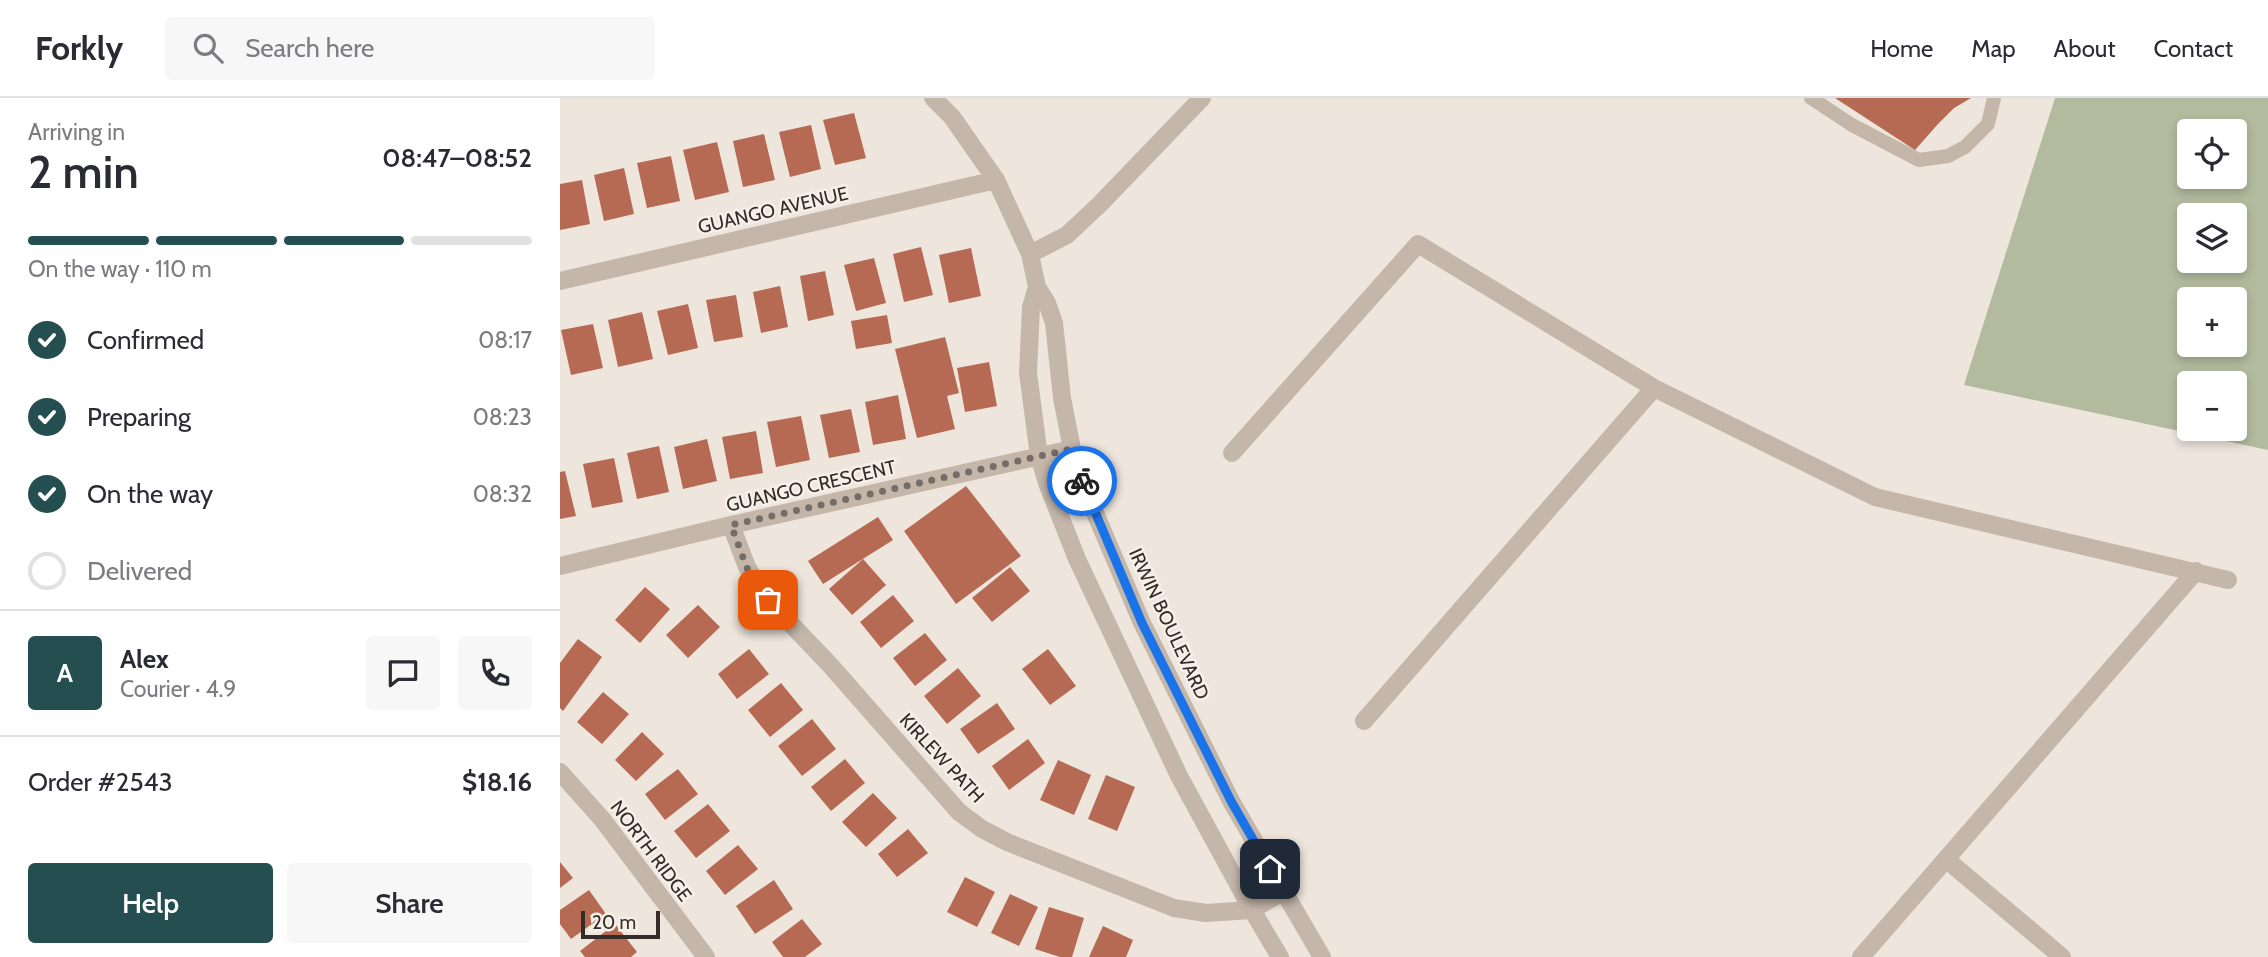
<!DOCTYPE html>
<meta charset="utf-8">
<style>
body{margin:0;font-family:Cabin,sans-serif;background:#f7f7f7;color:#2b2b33;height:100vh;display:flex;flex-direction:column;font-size:26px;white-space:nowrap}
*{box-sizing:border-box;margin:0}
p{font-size:23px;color:#7c7c81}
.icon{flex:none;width:38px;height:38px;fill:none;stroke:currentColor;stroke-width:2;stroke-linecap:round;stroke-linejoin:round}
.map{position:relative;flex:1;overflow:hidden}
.side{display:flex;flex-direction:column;background:#fff;width:560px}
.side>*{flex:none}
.tools{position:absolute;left:1617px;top:21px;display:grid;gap:14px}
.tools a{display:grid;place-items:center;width:70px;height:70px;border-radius:7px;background:#fff;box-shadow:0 4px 10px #0003;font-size:35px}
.scale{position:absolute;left:21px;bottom:18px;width:79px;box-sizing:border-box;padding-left:7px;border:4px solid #332c29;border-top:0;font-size:19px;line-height:24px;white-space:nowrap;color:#332c29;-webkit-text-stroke:5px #f7f0e8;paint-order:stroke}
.pin{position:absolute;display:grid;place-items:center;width:60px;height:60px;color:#fff;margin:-30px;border-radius:14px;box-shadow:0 4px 10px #0006}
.courier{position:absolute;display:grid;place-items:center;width:70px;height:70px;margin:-35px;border:5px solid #1a73e8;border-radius:50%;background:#fff;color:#222;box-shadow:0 2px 9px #0007}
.head em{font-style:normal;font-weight:600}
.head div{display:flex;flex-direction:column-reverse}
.head{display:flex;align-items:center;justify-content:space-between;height:119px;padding:0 28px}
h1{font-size:46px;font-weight:600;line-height:52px}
.bar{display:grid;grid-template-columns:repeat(4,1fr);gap:10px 7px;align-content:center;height:84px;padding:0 28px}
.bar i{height:9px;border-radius:5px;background:#e1e1e2}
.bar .active{background:#244e4f}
.bar p{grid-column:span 4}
.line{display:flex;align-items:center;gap:18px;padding:0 28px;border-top:2px solid #e1e1e2}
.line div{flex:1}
.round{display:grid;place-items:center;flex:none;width:74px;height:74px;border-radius:7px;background:#f7f7f7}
ol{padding:0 28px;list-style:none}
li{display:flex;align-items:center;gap:21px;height:77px}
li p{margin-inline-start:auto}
li .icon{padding:7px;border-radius:50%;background:#244e4f;color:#fff;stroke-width:4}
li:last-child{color:#7c7c81}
li i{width:38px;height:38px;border:4px solid #e1e1e2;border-radius:50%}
.primary-button{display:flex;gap:14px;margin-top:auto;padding:14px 28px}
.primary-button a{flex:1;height:80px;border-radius:7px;background:#244e4f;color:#fff;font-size:28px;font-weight:600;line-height:80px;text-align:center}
.primary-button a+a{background:#f7f7f7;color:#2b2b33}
header{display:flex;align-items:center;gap:42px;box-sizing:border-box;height:98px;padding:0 35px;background:#fff;border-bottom:2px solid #e1e1e2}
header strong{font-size:33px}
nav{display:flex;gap:38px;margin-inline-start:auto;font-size:24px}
.search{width:490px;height:63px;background:#f7f7f7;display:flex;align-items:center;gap:18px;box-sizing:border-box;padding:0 24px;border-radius:7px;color:#7c7c81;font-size:26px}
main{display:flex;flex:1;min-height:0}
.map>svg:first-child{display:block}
.green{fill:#b2bb9e;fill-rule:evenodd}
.building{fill:#b66953}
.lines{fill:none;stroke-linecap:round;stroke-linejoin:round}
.service{stroke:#c5b6aa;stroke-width:14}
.minor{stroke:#c5b6aa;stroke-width:18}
.done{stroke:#746d68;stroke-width:7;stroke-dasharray:0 12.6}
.route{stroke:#1a73e8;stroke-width:9}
.labels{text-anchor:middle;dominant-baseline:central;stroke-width:5;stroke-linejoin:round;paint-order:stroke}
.street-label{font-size:19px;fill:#332c29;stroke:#f7f0e8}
</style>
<header>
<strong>Forkly</strong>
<div class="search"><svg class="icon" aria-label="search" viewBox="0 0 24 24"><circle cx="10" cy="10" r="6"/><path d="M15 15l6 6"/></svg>Search here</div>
<nav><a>Home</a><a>Map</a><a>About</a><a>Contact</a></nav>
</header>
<main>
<section class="side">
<div class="head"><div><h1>2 min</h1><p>Arriving in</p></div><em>08:47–08:52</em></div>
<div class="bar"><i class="active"></i><i class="active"></i><i class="active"></i><i></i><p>On the way · 110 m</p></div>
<ol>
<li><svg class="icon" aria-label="check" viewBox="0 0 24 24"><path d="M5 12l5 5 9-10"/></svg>Confirmed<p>08:17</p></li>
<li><svg class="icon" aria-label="check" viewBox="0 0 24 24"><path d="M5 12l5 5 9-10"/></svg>Preparing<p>08:23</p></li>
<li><svg class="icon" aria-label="check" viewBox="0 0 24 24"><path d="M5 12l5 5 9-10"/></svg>On the way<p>08:32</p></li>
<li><i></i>Delivered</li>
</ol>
<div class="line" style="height:126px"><b class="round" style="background:#244e4f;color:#fff">A</b><div><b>Alex</b><p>Courier · 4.9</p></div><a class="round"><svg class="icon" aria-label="chat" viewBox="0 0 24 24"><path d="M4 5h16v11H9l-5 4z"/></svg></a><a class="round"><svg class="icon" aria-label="phone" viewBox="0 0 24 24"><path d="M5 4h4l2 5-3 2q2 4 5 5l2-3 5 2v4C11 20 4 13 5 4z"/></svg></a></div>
<div class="line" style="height:91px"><div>Order #2543</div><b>$18.16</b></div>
<div class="primary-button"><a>Help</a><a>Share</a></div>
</section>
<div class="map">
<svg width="1708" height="859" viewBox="0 0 1708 859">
<rect width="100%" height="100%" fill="#eee6dd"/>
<path class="green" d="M1495,0h213v352l-304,-65zM1629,33h46v46h-46zM1629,117h46v46h-46zM1629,201h46v46h-46zM1629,285h46v46h-46z"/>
<path class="building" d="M1275,0h136l-17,10 -16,16 -23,26z
M294,15l12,45 -31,7 -12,-45z
M251,27l10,44 -31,8 -11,-45z
M204,36l11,46 -32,7 -10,-46z
M157,44l12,50 -34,8 -12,-50z
M111,58l9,45 -33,7 -10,-45z
M64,70l10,46 -30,7 -10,-46z
M22,82l8,44 -30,6v-46z
M361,149l12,48 -29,7 -11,-48z
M411,150l10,48 -32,7 -10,-48z
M314,160l12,45 -30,8 -12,-46z
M265,173l9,44 -26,6 -8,-45z
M220,188l8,41 -27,6 -8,-41z
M176,197l7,42 -29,5 -8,-42z
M128,206l10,44 -30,7 -11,-44z
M82,214l11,47 -35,8 -10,-47z
M327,217l5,28 -36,6 -5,-28z
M33,226l10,44 -32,7 -10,-45z
M385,239l14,56 -12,3 8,33 -38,9 -22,-89z
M429,264l8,44 -32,6 -8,-44z
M338,297l8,44 -33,6 -8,-43z
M291,311l9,43 -31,6 -9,-43z
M241,318l9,44 -34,7 -9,-45z
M196,333l7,42 -33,6 -8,-42z
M147,341l10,42 -34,8 -9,-42z
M99,348l10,46 -32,7 -10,-46z
M54,360l9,44 -31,6 -9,-44z
M5,373l11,45 -16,3v-47z
M406,388l55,70 -65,48 -52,-73z
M318,419l15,23 -70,44 -15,-23z
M303,461l23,26 -34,30 -23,-26z
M450,469l20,24 -38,31 -20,-24z
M85,489l25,22 -30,34 -25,-23z
M333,497l21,26 -33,27 -21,-26z
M138,507l22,22 -32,31 -22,-23z
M365,535l22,27 -32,26 -22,-28z
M18,541l24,18 -39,54 -3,-3v-45z
M189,551l20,25 -32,25 -19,-25z
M488,551l28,37 -26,19 -28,-36z
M398,570l23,28 -34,28 -23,-28z
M221,585l22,27 -33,27 -22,-27z
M43,594l26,22 -27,30 -25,-22z
M437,605l18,26 -37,25 -18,-25z
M252,621l24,30 -34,27 -24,-30z
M82,634l22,22 -28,27 -21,-21z
M468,641l17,24 -36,27 -17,-24z
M285,661l20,24 -34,28 -20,-24z
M498,662l33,15 -17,40 -34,-15z
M118,671l20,25 -33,26 -20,-26z
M546,677l29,12 -18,44 -29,-12z
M313,695l24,25 -31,29 -24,-25z
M148,706l22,27 -34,27 -22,-27z
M348,731l20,24 -31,24 -19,-23z
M178,747l20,24 -33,26 -19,-24z
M0,764l13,16 -13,10z
M405,779l30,15 -18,35 -30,-15z
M214,782l19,29 -38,25 -19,-28z
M29,792l17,24 -35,25 -11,-15v-14z
M450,796l28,13 -19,39 -28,-13z
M489,809l35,11 -12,39h-12l-25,-8z
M242,821l20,25 -17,13h-22l-11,-15z
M55,826l22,28 -6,5h-46l-5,-6z
M543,828l30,14 -7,17h-37z"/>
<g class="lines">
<path class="service" d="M1251,0l41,27 67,35 29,-4 17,-9 23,-23 6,-26"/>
<path class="minor" d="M373,0l19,19 44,63 34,74 7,33 10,16 7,20 8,75 10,51 9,31 61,143 89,178 91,156
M470,156l37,-19 33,-31 102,-106
M0,183l436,-101
M477,189l-6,20 -3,66 11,83 8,27 30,76 102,217 73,134 28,47
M672,355l186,-209 236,144 221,109 353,83
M171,427l16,42 21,33 63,66 128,146 23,17 25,13 167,66 32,5 46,-3 32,-19
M0,468l171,-41 341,-76
M804,623l290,-333
M0,674l42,47 104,138
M1386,761l116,98
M1301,859l335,-386"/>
</g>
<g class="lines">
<path class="done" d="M208,502l-21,-32 -16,-43 341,-76 10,32"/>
<path class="route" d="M522,383l60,142 89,178 39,68"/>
</g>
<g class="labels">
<g class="street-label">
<text transform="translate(213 112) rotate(-13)">GUANGO AVENUE</text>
<text transform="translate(251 388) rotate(-13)">GUANGO CRESCENT</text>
<text transform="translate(609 526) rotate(65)">IRWIN BOULEVARD</text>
<text transform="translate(382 660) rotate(47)">KIRLEW PATH</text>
<text transform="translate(91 753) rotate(53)">NORTH RIDGE</text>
</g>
</g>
</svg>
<div class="tools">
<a><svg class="icon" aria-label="locate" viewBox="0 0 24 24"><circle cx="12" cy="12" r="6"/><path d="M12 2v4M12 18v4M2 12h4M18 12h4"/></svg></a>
<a><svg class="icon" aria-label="layers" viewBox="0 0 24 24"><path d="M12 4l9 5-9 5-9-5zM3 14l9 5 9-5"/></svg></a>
<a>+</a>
<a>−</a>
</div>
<div class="scale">20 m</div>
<div class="pin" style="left:208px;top:502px;background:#ea580c"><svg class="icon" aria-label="bag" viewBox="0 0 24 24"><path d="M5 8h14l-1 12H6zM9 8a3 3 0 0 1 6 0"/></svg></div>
<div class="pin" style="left:710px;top:771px;background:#1f2937"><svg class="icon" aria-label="home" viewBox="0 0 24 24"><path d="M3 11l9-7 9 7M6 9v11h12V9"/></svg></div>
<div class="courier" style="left:522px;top:383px"><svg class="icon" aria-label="bike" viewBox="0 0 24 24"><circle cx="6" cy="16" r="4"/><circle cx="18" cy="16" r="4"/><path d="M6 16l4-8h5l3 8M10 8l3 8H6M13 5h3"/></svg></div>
</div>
</main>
